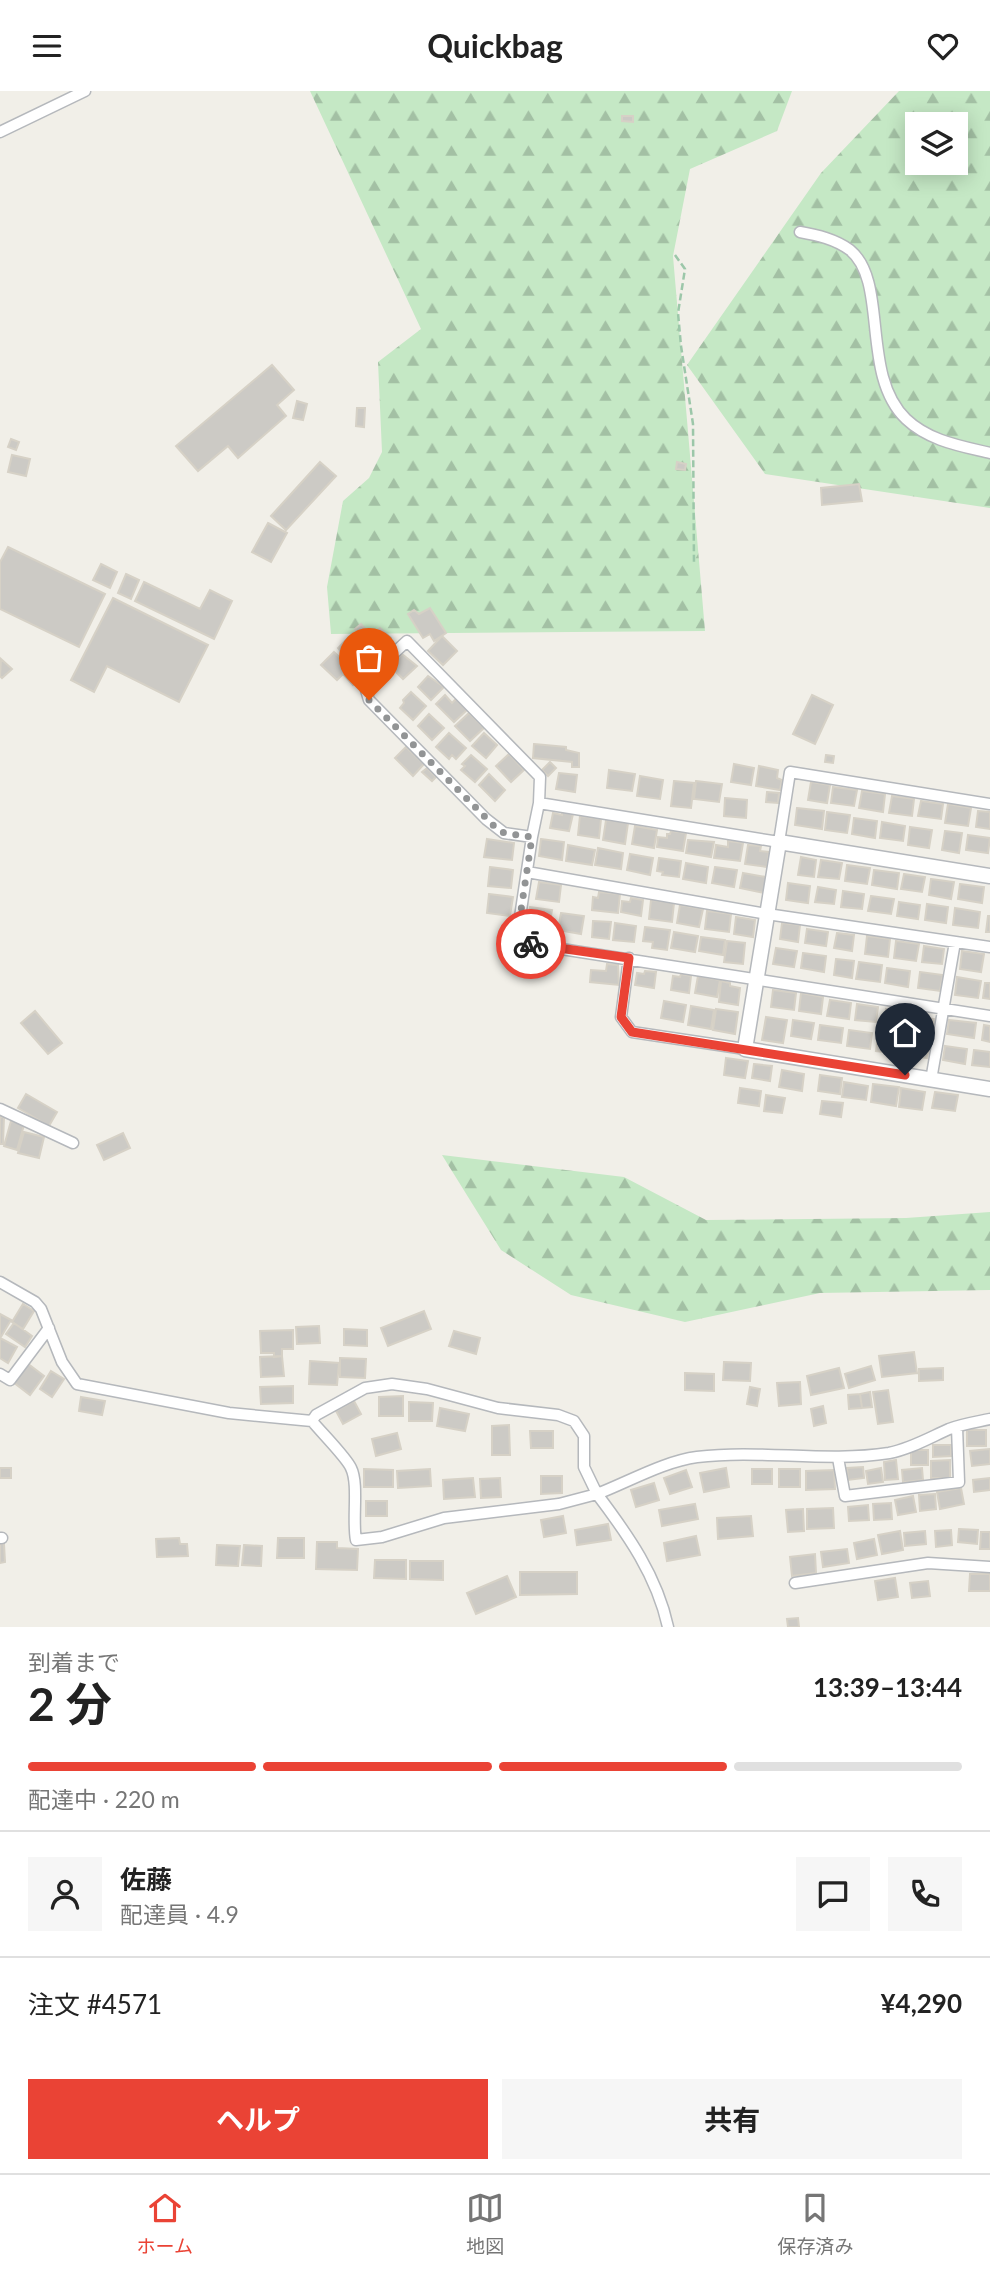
<!DOCTYPE html>
<html lang="ja">
<meta charset="utf-8">
<style>
body{margin:0;font-family:Lato,"Noto Sans JP",sans-serif;background:#f6f6f6;color:#222;height:100vh;display:flex;flex-direction:column;font-size:26px;white-space:nowrap}
*{box-sizing:border-box;margin:0}
p{font-size:23px;color:#767676}
.icon{flex:none;width:38px;height:38px;fill:none;stroke:currentColor;stroke-width:2;stroke-linecap:round;stroke-linejoin:round}
.map{position:relative;height:1536px;overflow:hidden}
.side{display:flex;flex-direction:column;background:#fff;flex:1}
.side>*{flex:none}
.controls{position:absolute;left:905px;top:21px;display:grid;gap:14px}
.controls a{display:grid;place-items:center;width:63px;height:63px;border-radius:0px;background:#fff;box-shadow:0 4px 18px #0003;font-size:35px}
.pin{position:absolute;display:grid;place-items:center;width:60px;height:60px;color:#fff;margin:-72px -30px;border-radius:50% 50% 50% 0;rotate:-45deg;box-shadow:0 0 7px #0007}
.pin .icon{rotate:45deg}
.courier{position:absolute;display:grid;place-items:center;width:70px;height:70px;margin:-35px;border:5px solid #ea4335;border-radius:50%;background:#fff;color:#222;box-shadow:0 2px 9px #0007}
.overview em{font-style:normal;font-weight:700}
.overview div{display:flex;flex-direction:column-reverse}
.overview{display:flex;align-items:center;justify-content:space-between;height:119px;padding:0 28px}
h1{font-size:46px;font-weight:700;line-height:52px}
.bar{display:grid;grid-template-columns:repeat(4,1fr);gap:10px 7px;align-content:center;height:84px;padding:0 28px}
.bar i{height:9px;border-radius:5px;background:#e0e0e0}
.bar .current{background:#ea4335}
.bar p{grid-column:span 4}
.line{display:flex;align-items:center;gap:18px;padding:0 28px;border-top:2px solid #e0e0e0}
.line div{flex:1}
.round{display:grid;place-items:center;flex:none;width:74px;height:74px;border-radius:0px;background:#f6f6f6}
.primary-button{display:flex;gap:14px;margin-top:auto;padding:14px 28px}
.primary-button a{flex:1;height:80px;border-radius:0px;background:#ea4335;color:#fff;font-size:28px;font-weight:700;line-height:80px;text-align:center}
.primary-button a+a{background:#f6f6f6;color:#222}
header{display:flex;justify-content:space-between;align-items:center;height:91px;padding:0 28px;background:#fff;font-size:32px;font-weight:700}
.menu{display:flex;justify-content:space-around;align-items:center;height:98px;border-top:2px solid #e0e0e0;background:#fff;font-size:19px;color:#767676}
.menu a{display:grid;justify-items:center;gap:4px}
.menu .current{color:#ea4335}
.map>svg:first-child{display:block}
.forest{fill:url(#forest-firs);fill-rule:evenodd}
.building{fill:#cccac5;stroke:#d6d1c6;stroke-width:2}
.lines{fill:none;stroke-linecap:round;stroke-linejoin:round}
.minor-casing{stroke:#b5b8bc;stroke-width:13}
.tertiary-casing{stroke:#b5b8bc;stroke-width:17}
.path{stroke:#9cc7a9;stroke-width:2.5;stroke-dasharray:7 3.5;stroke-linecap:butt}
.minor{stroke:#fff;stroke-width:10}
.tertiary{stroke:#fff;stroke-width:14}
.done{stroke:#929495;stroke-width:7;stroke-dasharray:0 12.6}
.route{stroke:#ea4335;stroke-width:9}
</style>
<header><svg class="icon" aria-label="menu" viewBox="0 0 24 24"><path d="M4 6h16M4 12h16M4 18h16"/></svg>Quickbag<svg class="icon" aria-label="heart" viewBox="0 0 24 24"><path d="M12 20l-8-8c-3-5 5-10 8-4 3-6 11-1 8 4z"/></svg></header>
<div class="map">
<svg width="990" height="1536" viewBox="0 0 990 1536">
<defs>
<pattern id="forest-firs" width="22" height="20" patternUnits="userSpaceOnUse" patternTransform="scale(1.75)"><rect width="22" height="20" fill="#c5e8c5"/><path d="M5 1l3.5 6h-7zM16 11l3.5 6h-7z" fill="#a3c0a4"/></pattern>
</defs>
<rect width="100%" height="100%" fill="#f1efe8"/>
<path class="forest" d="M792,0l-15,40 -87,38 -17,87 32,375 -374,3 -4,-47 16,-86 26,-23 13,-26 -4,-90 43,-33 -111,-238z
M899,0h91v417l-225,-34 -78,-109 134,-192zM917,33h39v39h-39z
M442,1064l182,22 82,43 200,-2 84,-6v78l-170,3 -135,29 -114,-27 -70,-45z"/>
<path class="building" d="M622,25h11v6l-11,-1z
M272,274l22,25 -17,15 9,11 -48,42 -10,-12 -30,25 -22,-25z
M297,310l10,3 -4,16 -10,-2z
M357,317h8l-1,19 -8,-1z
M11,348l8,3 -3,8 -8,-3z
M12,364l18,4 -4,17 -18,-4z
M320,371l16,14 -50,54 -15,-14z
M677,371l9,2 -1,6 -9,-1z
M859,393l3,17 -40,4 -1,-17z
M268,432l19,10 -16,29 -19,-10z
M8,456l97,47 -26,53 -79,-38v-47z
M101,473l16,8 -7,16 -17,-8z
M126,483l13,6 -8,19 -13,-6z
M144,491l56,27 10,-19 22,11 -18,38 -79,-38z
M113,507l95,47 -29,57 -72,-36 -13,26 -23,-12z
M430,517l16,25 -12,8 -4,-7 -7,4 -15,-24 6,-4 5,4z
M361,533l5,6 -5,5 -6,-6z
M380,537l11,10 -13,13 -10,-11z
M353,542l11,12 -16,15 -10,-12z
M442,545l15,15 -14,14 -15,-14z
M370,558l8,8 -7,7 -8,-8z
M334,561l16,15 -13,13 -16,-15z
M402,563l15,12 -14,13 -13,-13z
M1,568l11,10 -10,9 -2,-2z
M351,577l10,9 -8,8 -9,-10z
M428,585l16,11 -13,13 -13,-13z
M411,601l15,14 -13,14 -13,-12 4,-5 -1,-3z
M445,604l7,8 4,-4 11,11 -13,12 -18,-18z
M812,604l21,10 -18,39 -22,-10z
M469,622l15,15 -14,13 -15,-15z
M429,623l15,14 -12,12 -14,-14z
M449,642l17,15 -10,11 -4,-4 -3,4 -13,-12z
M484,642l13,12 -11,13 -14,-12z
M534,653l32,3v3l13,3v14h-7v-5l-39,-4z
M406,656l18,17 -11,12 -18,-18z
M509,663l15,16 -13,12 -15,-16z
M471,664l16,14 -12,13 -14,-12 4,-4 -3,-2z
M826,664l8,1 -1,7 -8,-1z
M550,671l6,6 -8,8 -6,-6z
M734,673l20,4 -3,17 -20,-3z
M759,675l19,4 -1,8 5,2 -2,10 -24,-4z
M427,677l9,9 -4,4 -10,-9z
M609,679l26,4 -3,17 -25,-3z
M559,682l18,2 -2,17 -19,-3z
M489,683l16,16 -10,11 -16,-16z
M640,685l23,4 -3,19 -23,-3z
M674,690l20,2 -3,25 -20,-2z
M696,690l26,3 -3,18 -25,-3z
M811,691l19,3 -3,18 -19,-3z
M833,696l24,3 -3,16 -23,-3z
M862,700l23,3 -2,18 -24,-4z
M767,701l12,1 -1,10 -12,-1z
M892,705l22,3 -2,17 -23,-3z
M725,707l22,2 -1,18 -22,-2z
M921,710l22,3 -2,15 -23,-3z
M948,713l23,4 -3,18 -23,-3z
M797,717l27,3 -2,18 -27,-4z
M978,720l12,1v17l-14,-2z
M562,721l11,2 -4,17 -19,-3 3,-15 9,2z
M827,721l23,3 -3,18 -22,-3z
M580,725l21,3 -2,19 -21,-3z
M854,727l23,3 -2,17 -23,-4z
M606,729l22,3 -3,21 -22,-4z
M882,731l23,4 -2,15 -23,-3z
M635,735l22,4 -3,18 -22,-4z
M910,736l22,3 -3,18 -21,-3z
M671,740l15,2 -3,18 -26,-4 1,-10 9,1v-4h3z
M945,740l17,2 -3,20 -17,-3z
M968,744l22,3 -2,15 -22,-3z
M487,748l27,4 -2,17 -28,-3z
M541,748l23,3 -2,18 -23,-4z
M688,749l26,2 -3,15 -25,-4z
M728,750l15,2 -3,18 -26,-3 2,-13 12,2z
M568,754l27,5 -3,15 -26,-4z
M748,754l13,1 -1,5 9,1 -2,15 -22,-3z
M598,757l25,5 -2,16 -26,-4z
M630,763l23,4 -3,17 -23,-5z
M801,766l15,3 -2,17 -16,-2z
M659,767l22,3 -2,16 -17,-2 1,-3 -6,-1z
M821,769l21,3 -3,16 -21,-2z
M686,772l22,4 -2,16 -23,-4z
M847,774l23,3 -3,16 -22,-3z
M490,776l23,3 -2,18 -23,-2z
M715,776l22,3 -3,17 -22,-4z
M874,779l25,3 -2,16 -25,-4z
M743,782l23,4 -2,16 -24,-5z
M904,783l21,3 -3,15 -21,-3z
M931,788l23,3 -3,17 -22,-4z
M539,791l22,3 -2,17 -23,-3z
M788,792l22,3 -2,17 -22,-3z
M960,793l24,3 -2,16 -24,-4z
M818,796l18,3 -2,14 -19,-2z
M843,800l21,3 -2,15 -21,-2z
M599,801l21,2 -2,19 -26,-3 1,-13 5,1z
M489,803l24,3 -3,19 -23,-3z
M871,805l23,3 -3,15 -23,-3z
M631,807l12,2 -2,16 -20,-4 1,-11 8,1z
M651,809l23,3 -2,19 -23,-3z
M899,811l21,3 -2,14 -21,-3z
M927,813l21,3 -2,16 -21,-3z
M680,814l23,4 -4,18 -22,-4z
M530,816l22,3 -3,17 -22,-3z
M955,817l25,4 -2,16 -25,-3z
M707,820l24,3 -2,18 -24,-3z
M561,822l23,3 -3,18 -23,-4z
M988,825h2v16h-4z
M736,826l19,3 -2,17 -19,-3z
M593,830l18,1 -2,17 -17,-2z
M615,832l21,3 -2,16 -21,-2z
M782,832l18,2 -2,17 -18,-3z
M645,836l25,3 -3,20 -15,-2 1,-6 -10,-1z
M807,838l21,3 -2,14 -21,-3z
M674,841l24,4 -3,16 -24,-4z
M837,842l17,2 -2,16 -18,-3z
M867,845l23,3 -2,18 -23,-3z
M701,846l24,3 -2,15 -24,-4z
M727,850l18,2 -2,21 -19,-2z
M896,850l23,3 -3,17 -22,-3z
M924,855l20,3 -2,15 -20,-2z
M776,857l21,3 -3,16 -21,-3z
M962,860l22,3 -3,18 -21,-3z
M803,862l23,3 -2,16 -23,-4z
M836,868l18,2 -2,17 -18,-3z
M859,871l23,3 -2,17 -24,-3z
M607,873l11,1 1,20 -29,-3 1,-12 15,1z
M887,877l23,3 -2,16 -23,-4z
M645,880l11,1 -2,16 -19,-3 2,-12 7,1z
M920,881l23,3 -3,16 -22,-3z
M681,883l10,2 -2,17 -18,-3 2,-14 7,1z
M698,885l22,4 -3,17 -22,-4z
M957,886l24,4 -3,17 -23,-3z
M721,890l9,2v3l10,2 -2,17 -19,-3z
M985,892h5v16l-7,-1z
M773,899l23,3 -2,17 -23,-3z
M801,902l22,4 -2,17 -22,-3z
M830,909l21,3 -2,16 -22,-3z
M664,910l22,4 -3,17 -22,-4z
M857,913l21,3 -2,15 -21,-2z
M691,915l23,4 -3,19 -23,-4z
M716,918l22,3 -3,22 -22,-4z
M886,918l22,3 -2,14 -22,-3z
M35,920l27,32 -14,11 -27,-31z
M913,925l21,3 -2,13 -21,-3z
M766,926l21,3 -4,23 -21,-3z
M793,929l21,3 -3,16 -20,-3z
M949,929l27,3 -2,15 -27,-4z
M820,934l23,3 -2,15 -23,-3z
M984,934l6,1v16l-8,-2z
M849,939l23,3 -2,16 -23,-3z
M878,944l18,3 -2,15 -18,-2z
M909,948l21,3 -3,16 -20,-3z
M945,955l22,3 -2,15 -22,-4z
M974,959l16,2v15l-18,-2z
M726,967l22,3 -3,17 -21,-3z
M754,973l18,2 -2,15 -18,-3z
M782,979l22,4 -2,17 -23,-4z
M820,984l22,3 -2,16 -22,-3z
M844,991l24,4 -2,14 -24,-3z
M873,993l26,3 -3,19 -25,-4z
M740,997l21,3 -2,15 -21,-3z
M901,997l24,4 -3,18 -23,-3z
M935,1001l23,3 -3,16 -23,-3z
M26,1003l31,18 -8,14 -31,-18z
M766,1004l19,3 -3,15 -18,-2z
M822,1010l21,2 -2,14 -21,-3z
M0,1026h4l-1,27h-3z
M11,1030l13,4 -7,25 -13,-4z
M24,1041l20,5 -5,21 -21,-5z
M123,1042l7,15 -26,12 -7,-15z
M23,1213l11,7 -11,18 -11,-7z
M424,1220l7,18 -43,17 -7,-18z
M0,1223l11,6 -10,17 -1,-1z
M14,1232l18,13 -7,11 -19,-13z
M319,1235l1,17 -23,1 -1,-17z
M344,1238l23,1v16l-23,-1z
M293,1239v19h-11v7l-8,1v-4h-13l-1,-22z
M454,1240l26,7 -4,16 -27,-8z
M0,1247l17,9 -9,16 -8,-5z
M914,1261l3,21 -35,4 -3,-21z
M282,1265l2,20 -23,1 -1,-20z
M340,1267l26,1 -1,19 -25,-1z
M310,1270l29,2 -2,22 -28,-1z
M724,1271l27,1 -1,18 -27,-1z
M27,1272l17,13 -14,19 -17,-13z
M871,1275l4,14 -26,8 -4,-14z
M839,1277l5,20 -33,7 -4,-19z
M943,1277v12l-24,1v-12z
M51,1280l13,8 -12,18 -12,-8z
M685,1282l29,1v17l-29,-1z
M800,1291l1,22 -22,2 -2,-23z
M293,1295v17l-32,1 -1,-17z
M750,1296l10,2 -3,17 -10,-2z
M888,1299l5,32 -15,2 -5,-32z
M870,1301l2,15 -10,1 -2,-14z
M860,1303l2,14 -13,1 -1,-14z
M403,1305v20h-24v-19z
M81,1306l24,4 -3,14 -23,-4z
M354,1310l7,13 -18,10 -7,-13z
M409,1311l24,1 -1,18h-23z
M823,1315l3,17 -12,3 -3,-17z
M440,1317l29,6 -4,17 -28,-5z
M509,1334l1,30h-18v-29z
M967,1339h19v16h-19z
M530,1340h23v17h-22z
M397,1342l4,16 -25,7 -4,-17z
M933,1354h18v11l-18,1z
M990,1358v15l-18,2 -2,-15z
M911,1359h17v15h-17z
M896,1369l2,19 -13,1 -1,-18z
M950,1369v18h-19v-17z
M863,1376l1,11 -16,2 -1,-12z
M0,1377h11v10h-11z
M726,1377l3,19 -25,5 -4,-19z
M881,1377l2,14 -15,2 -2,-13z
M922,1377l1,12 -20,2 -1,-12z
M364,1378l29,1v17h-29z
M430,1378l1,17 -33,2 -1,-17z
M752,1378h20v15h-20z
M779,1378h21v18h-21z
M686,1379l6,17 -22,7 -6,-16z
M834,1379l1,19 -29,1v-19z
M541,1385h21v17l-21,1z
M473,1387l2,19 -31,2 -1,-19z
M500,1387l1,19 -20,1 -1,-19z
M990,1387v12l-16,2 -1,-12z
M654,1392l5,17 -23,7 -5,-17z
M961,1397l3,16 -24,5 -3,-17z
M935,1403l1,15 -16,2 -1,-16z
M913,1405l3,16 -18,3 -3,-15z
M366,1410h21v15h-21z
M891,1412l1,16 -18,1 -1,-16z
M695,1413l3,15 -36,7 -3,-16z
M868,1414l1,15 -20,1 -1,-14z
M833,1417l1,20 -27,1v-20z
M803,1418l1,22 -16,1 -2,-22z
M563,1425l3,17 -22,4 -3,-17z
M751,1425l2,20 -35,3 -1,-21z
M608,1433l3,16 -34,5 -2,-15z
M959,1438l19,1 -1,14 -19,-2z
M951,1439l1,15 -16,2 -1,-16z
M900,1440l3,19 -21,4 -4,-19z
M925,1440l1,13 -21,2 -1,-13z
M981,1441h9v17h-10z
M696,1445l4,19 -33,6 -3,-18z
M179,1447l1,6h7l1,12 -31,1 -1,-18z
M278,1447h26v20h-27z
M874,1448l3,16 -20,4 -3,-16z
M317,1451h20v6l21,1 -1,21 -41,-1z
M0,1453h4l1,18 -5,1z
M217,1454l23,1 -2,20 -22,-1z
M244,1454l18,1 -1,20 -19,-1z
M847,1458l2,14 -26,4 -2,-15z
M815,1463l1,19 -24,3 -2,-19z
M375,1469h31v19l-32,-1z
M410,1470h33v19l-33,-1z
M520,1481h57v22l-57,1z
M970,1483h20v17h-21z
M507,1485l9,21 -40,17 -9,-21z
M895,1487l3,19 -20,3 -3,-19z
M928,1490l2,15 -18,2 -2,-15z
M798,1527l1,9h-11l-1,-8z"/>
<g class="lines">
<g class="minor-casing">
<path id="minor" d="M0,41l85,-41
M800,141c17,3 35,7 50,18 39,32 10,125 56,169 23,22 55,27 84,34
M990,713l-200,-32 -11,70 -240,-39 -7,34 -15,100 6,6 467,73
M532,746l-28,-4 -18,-14 -117,-119 -3,-10v-11l41,-38 133,136 -1,26
M527,781l240,42 223,33
M629,867l-8,59 11,15 113,17
M931,989l24,-138
M0,1018l73,34
M0,1191l35,20 6,7 21,53 15,22 152,29 83,8c8,10 35,37 39,47 8,16 1,52 5,72l26,-3 62,-19 115,-14 38,-10 -13,-27v-31l-10,-15 -16,-6 -60,-7 -71,-19 -35,-5 -27,4 -49,27 -4,6
M0,1283l10,6 39,-52
M838,1367l7,38 114,-14 -2,-55
M0,1447h2
M795,1492l133,-20 62,4
M668,1536c-11,-51 -40,-92 -71,-133 31,-12 68,-33 100,-37 64,-8 128,6 192,-4 21,-4 40,-15 60,-24 13,-5 27,-7 41,-10"/>
</g>
<g class="tertiary-casing">
<path id="tertiary" d="M990,785l-211,-34 -34,207 245,40"/>
</g>
<path class="path" d="M675,164l10,14 -7,44 3,33 12,78 1,141"/>
<use href="#minor" class="minor"/>
<use href="#tertiary" class="tertiary"/>
</g>
<g class="lines">
<path class="done" d="M369,609l127,128 8,5 28,4 -15,100 6,6 8,1"/>
<path class="route" d="M531,853l98,14 -8,59 11,15 273,43"/>
</g>
</svg>
<div class="controls">
<a><svg class="icon" aria-label="layers" viewBox="0 0 24 24"><path d="M12 4l9 5-9 5-9-5zM3 14l9 5 9-5"/></svg></a>
</div>
<div class="pin" style="left:369px;top:609px;background:#ea580c"><svg class="icon" aria-label="bag" viewBox="0 0 24 24"><path d="M5 8h14l-1 12H6zM9 8a3 3 0 0 1 6 0"/></svg></div>
<div class="pin" style="left:905px;top:984px;background:#1f2937"><svg class="icon" aria-label="home" viewBox="0 0 24 24"><path d="M3 11l9-7 9 7M6 9v11h12V9"/></svg></div>
<div class="courier" style="left:531px;top:853px"><svg class="icon" aria-label="bike" viewBox="0 0 24 24"><circle cx="6" cy="16" r="4"/><circle cx="18" cy="16" r="4"/><path d="M6 16l4-8h5l3 8M10 8l3 8H6M13 5h3"/></svg></div>
</div>
<section class="side">
<div class="overview"><div><h1>2 分</h1><p>到着まで</p></div><em>13:39–13:44</em></div>
<div class="bar"><i class="current"></i><i class="current"></i><i class="current"></i><i></i><p>配達中 · 220 m</p></div>
<div class="line" style="height:126px"><a class="round"><svg class="icon" aria-label="person" viewBox="0 0 24 24"><circle cx="12" cy="8" r="4"/><path d="M4 21q1-7 8-7t8 7"/></svg></a><div><b>佐藤</b><p>配達員 · 4.9</p></div><a class="round"><svg class="icon" aria-label="chat" viewBox="0 0 24 24"><path d="M4 5h16v11H9l-5 4z"/></svg></a><a class="round"><svg class="icon" aria-label="phone" viewBox="0 0 24 24"><path d="M5 4h4l2 5-3 2q2 4 5 5l2-3 5 2v4C11 20 4 13 5 4z"/></svg></a></div>
<div class="line" style="height:91px"><div>注文 #4571</div><b>¥4,290</b></div>
<div class="primary-button"><a>ヘルプ</a><a>共有</a></div>
</section>
<nav class="menu">
<a class="current"><svg class="icon" aria-label="home" viewBox="0 0 24 24"><path d="M3 11l9-7 9 7M6 9v11h12V9"/></svg>ホーム</a>
<a><svg class="icon" aria-label="map" viewBox="0 0 24 24"><path d="M3 6l6-2 6 2 6-2v14l-6 2-6-2-6 2zM9 4v14M15 6v14"/></svg>地図</a>
<a><svg class="icon" aria-label="saved" viewBox="0 0 24 24"><path d="M7 4h10v16l-5-4-5 4z"/></svg>保存済み</a>
</nav>
